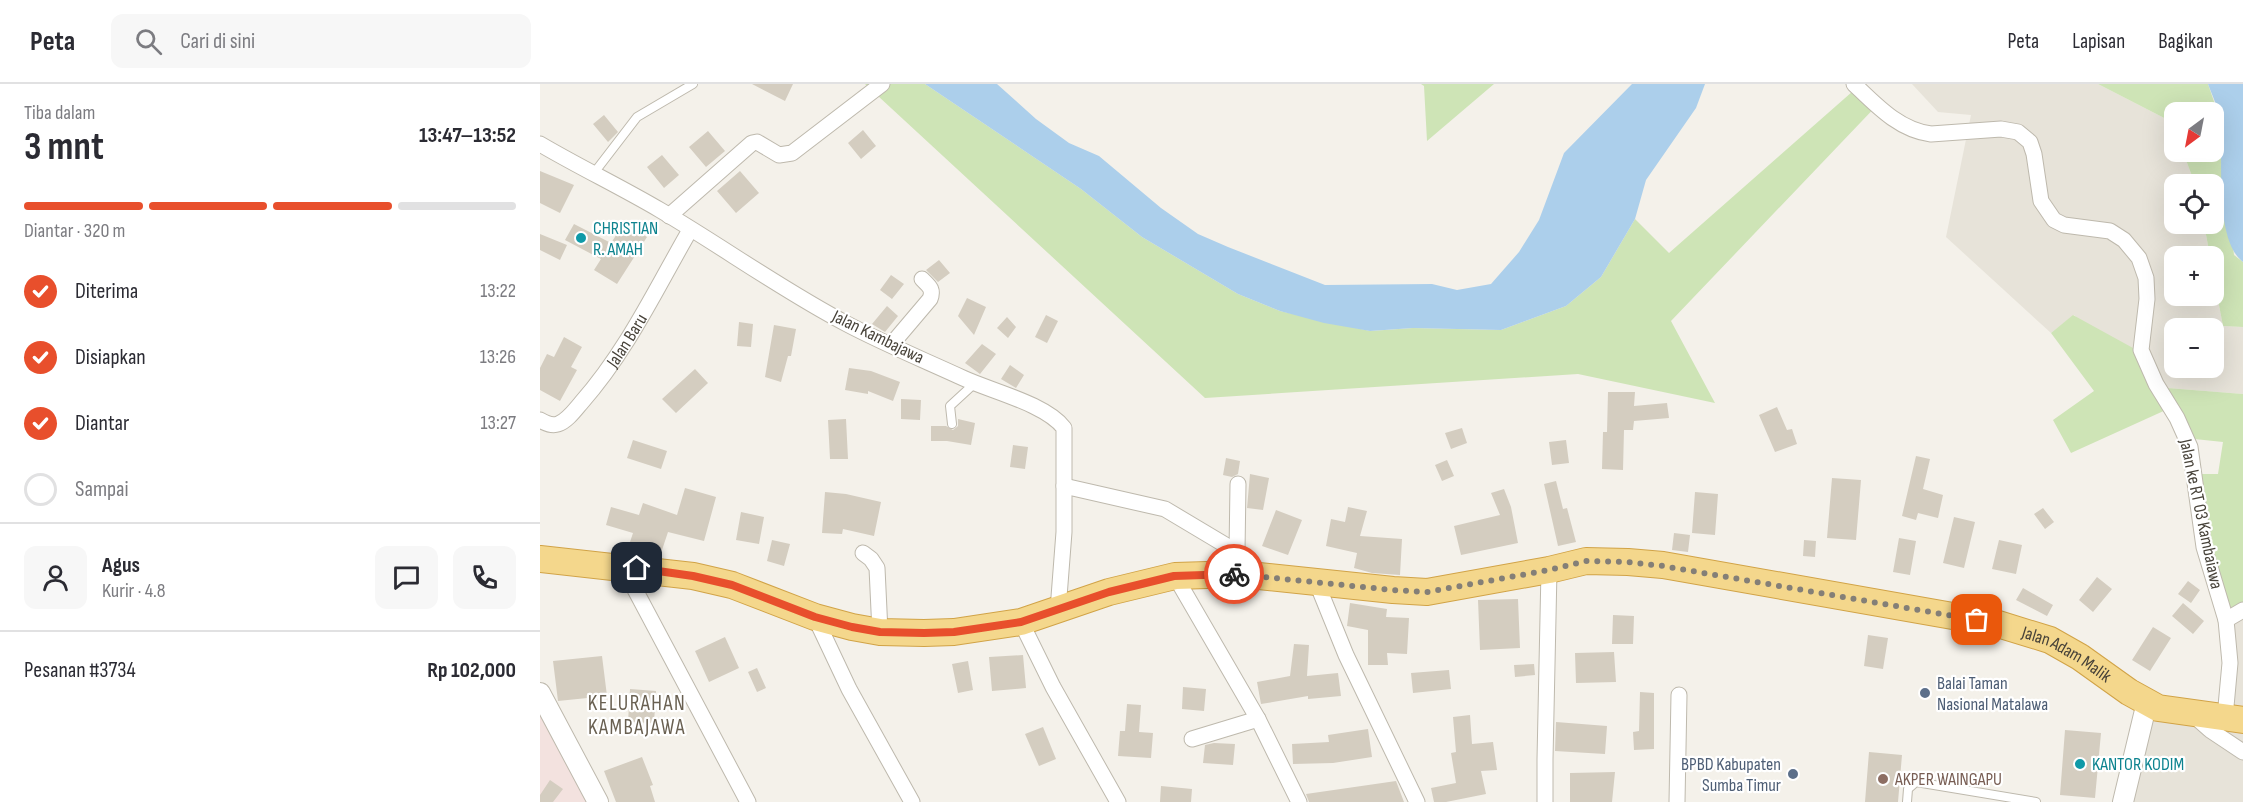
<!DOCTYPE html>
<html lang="id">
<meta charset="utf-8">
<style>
body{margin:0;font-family:"Sofia Sans Condensed",sans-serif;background:#f7f7f7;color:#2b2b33;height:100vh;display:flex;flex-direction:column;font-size:22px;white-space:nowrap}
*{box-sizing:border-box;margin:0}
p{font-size:20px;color:#7c7c81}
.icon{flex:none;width:33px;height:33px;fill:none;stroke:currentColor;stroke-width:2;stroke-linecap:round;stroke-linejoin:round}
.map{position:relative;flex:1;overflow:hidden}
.side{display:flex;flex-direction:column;background:#fff;width:540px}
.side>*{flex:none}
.needle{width:39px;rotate:212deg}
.controls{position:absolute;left:1624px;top:18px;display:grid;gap:12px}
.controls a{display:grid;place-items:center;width:60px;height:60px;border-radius:12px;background:#fff;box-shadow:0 6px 24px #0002;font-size:30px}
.pin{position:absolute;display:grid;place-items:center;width:51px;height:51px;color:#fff;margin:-26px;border-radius:12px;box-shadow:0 3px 9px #0006}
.courier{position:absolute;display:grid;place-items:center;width:60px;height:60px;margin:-30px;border:4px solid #e84f2c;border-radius:50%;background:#fff;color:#222;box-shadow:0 2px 8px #0007}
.head em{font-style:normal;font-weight:700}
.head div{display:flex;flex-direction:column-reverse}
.head{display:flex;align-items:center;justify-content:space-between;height:102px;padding:0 24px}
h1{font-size:39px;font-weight:700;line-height:45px}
.bar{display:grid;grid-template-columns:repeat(4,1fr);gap:9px 6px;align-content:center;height:72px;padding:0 24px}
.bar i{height:8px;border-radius:4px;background:#e1e1e2}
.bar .selected{background:#e84f2c}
.bar p{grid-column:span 4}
.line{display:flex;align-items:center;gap:15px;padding:0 24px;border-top:2px solid #e1e1e2}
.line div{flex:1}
.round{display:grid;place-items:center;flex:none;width:63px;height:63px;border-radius:12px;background:#f7f7f7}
ol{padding:0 24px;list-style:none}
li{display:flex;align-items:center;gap:18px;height:66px}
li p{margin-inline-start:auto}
li .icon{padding:6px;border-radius:50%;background:#e84f2c;color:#fff;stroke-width:4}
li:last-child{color:#7c7c81}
li i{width:33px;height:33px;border:3px solid #e1e1e2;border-radius:50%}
header{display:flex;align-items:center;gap:36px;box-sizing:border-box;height:84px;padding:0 30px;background:#fff;border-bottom:2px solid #e1e1e2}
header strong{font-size:28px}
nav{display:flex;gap:33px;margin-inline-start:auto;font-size:21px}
.search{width:420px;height:54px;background:#f7f7f7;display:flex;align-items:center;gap:15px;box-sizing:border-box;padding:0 21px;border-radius:12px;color:#7c7c81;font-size:22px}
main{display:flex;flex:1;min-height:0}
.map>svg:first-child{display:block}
.residential{fill:#e7e3d9;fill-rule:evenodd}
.medical{fill:#f3e2df}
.green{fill:#cee4b6}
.water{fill:#accfeb}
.building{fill:#d4cdc0}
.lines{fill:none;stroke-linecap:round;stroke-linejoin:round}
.service-casing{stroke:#beb9ad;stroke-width:10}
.minor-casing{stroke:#beb9ad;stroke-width:17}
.tertiary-casing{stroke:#beb9ad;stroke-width:22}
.trunk-casing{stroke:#d1a347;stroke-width:28}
.service{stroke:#fff;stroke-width:8}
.minor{stroke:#fff;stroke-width:15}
.tertiary{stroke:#fff;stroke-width:20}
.trunk{stroke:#f4d78c;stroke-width:26}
.done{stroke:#847f77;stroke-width:6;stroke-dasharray:0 10.8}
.route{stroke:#e84f2c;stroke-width:8}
.culture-dot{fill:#0f9aa8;stroke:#fff;stroke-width:2}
.service-dot{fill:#5c6f8a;stroke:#fff;stroke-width:2}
.education-dot{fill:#8d6e63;stroke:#fff;stroke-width:2}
.labels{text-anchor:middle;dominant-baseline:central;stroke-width:4.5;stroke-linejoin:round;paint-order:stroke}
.culture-label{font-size:18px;fill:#0d838f;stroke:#fff;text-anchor:start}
.street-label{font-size:18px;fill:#474239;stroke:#fff}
.service-label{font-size:18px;fill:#4e5e75;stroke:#fff;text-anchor:start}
.education-label{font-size:18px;fill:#785e54;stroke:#fff;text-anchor:start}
.quarter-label{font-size:21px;letter-spacing:1.5px;fill:#696051;stroke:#fff}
</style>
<header>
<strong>Peta</strong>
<div class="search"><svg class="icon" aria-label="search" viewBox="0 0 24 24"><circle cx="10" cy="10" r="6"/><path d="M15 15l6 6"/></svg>Cari di sini</div>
<nav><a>Peta</a><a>Lapisan</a><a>Bagikan</a></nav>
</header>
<main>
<section class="side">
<div class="head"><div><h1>3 mnt</h1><p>Tiba dalam</p></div><em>13:47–13:52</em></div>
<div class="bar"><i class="selected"></i><i class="selected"></i><i class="selected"></i><i></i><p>Diantar · 320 m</p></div>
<ol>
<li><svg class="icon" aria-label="check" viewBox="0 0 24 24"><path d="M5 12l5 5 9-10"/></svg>Diterima<p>13:22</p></li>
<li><svg class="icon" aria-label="check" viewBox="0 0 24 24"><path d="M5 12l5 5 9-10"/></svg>Disiapkan<p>13:26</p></li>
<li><svg class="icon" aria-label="check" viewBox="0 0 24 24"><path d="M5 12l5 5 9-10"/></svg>Diantar<p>13:27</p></li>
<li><i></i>Sampai</li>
</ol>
<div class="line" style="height:108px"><a class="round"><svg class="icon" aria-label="person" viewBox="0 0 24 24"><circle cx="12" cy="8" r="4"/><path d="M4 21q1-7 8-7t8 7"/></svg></a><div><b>Agus</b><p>Kurir · 4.8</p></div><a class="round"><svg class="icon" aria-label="chat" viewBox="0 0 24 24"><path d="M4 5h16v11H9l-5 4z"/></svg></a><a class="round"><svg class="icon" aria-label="phone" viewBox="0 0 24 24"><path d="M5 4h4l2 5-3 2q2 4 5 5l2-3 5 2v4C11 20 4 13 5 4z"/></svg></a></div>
<div class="line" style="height:78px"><div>Pesanan #3734</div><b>Rp 102,000</b></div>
</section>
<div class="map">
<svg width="1703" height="718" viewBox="0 0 1703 718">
<rect width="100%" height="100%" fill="#f4f1ea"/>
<path class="residential" d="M1372,0h186l74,38 3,9v21h8l12,32h-20v40h29l6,32h-35v40h39v-17l9,47 20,1v67l-88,-7 -81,-72 -23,18 -105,-96 25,-122 -33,-3zM1635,244h39v40h-39z
M1703,519v199h-116l22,-103 76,14 1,-31 -7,-68z"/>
<path class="medical" d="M0,628l48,90h-48z"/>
<path class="green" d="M325,0h60l156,105 61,48 96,57 42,17 90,20 43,-3 88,2 65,-24 35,-29 34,-58 34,34 192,-169 21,16 -211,221 44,82 -137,-29 -373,24z
M881,0h73l-67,57 -3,-55z
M1558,0h110l11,32 3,41 12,98 9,7v65l-20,-1 -9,-47v-23h-4l-6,-32h10v-40h-19l-12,-32h31v-40h-39v19l-3,-9z
M1533,231l60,33 22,39 88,7v209l-24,11 -29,-140h28l5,-32 -38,-4 -17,-29 -97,44 -18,-33 41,-29 -43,-58z"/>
<path class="water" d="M385,0h72l39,35 33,24 30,13 62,52 37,26 30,13 97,38 107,-1 25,6 34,-6 28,-32 20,-32 25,-67 68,-69h73l-9,24 -50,72 -11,39 -34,58 -35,29 -65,24 -88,-2 -43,3 -46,-8 -44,-12 -42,-17 -96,-57 -61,-48z
M1668,0h35v178c-30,-23 -19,-107 -23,-143 -2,-12 -8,-24 -12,-35z"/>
<path class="building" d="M212,0h41l-8,17z
M64,31l14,17 -10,10 -15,-18z
M323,46l13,16 -15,13 -13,-16z
M168,47l17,20 -19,16 -17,-20z
M122,71l17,20 -15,13 -17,-21z
M0,87l34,14 -14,28 -20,-10z
M200,87l19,22 -23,20 -19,-22z
M84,139l23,14 -30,47 -23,-14 7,-11 -36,-19 9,-16 37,19z
M0,150l27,11 -7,15 -20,-10z
M399,176l11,13 -12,9 -12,-12z
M351,191l13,9 -12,15 -12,-9z
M427,214l19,9 -12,28 -16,-19z
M347,222l11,10 -13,16 -13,-8z
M506,231l12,6 -11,22 -12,-6z
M467,233l9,10 -8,11 -11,-10z
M199,238l14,2 -2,23 -14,-1z
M234,241l22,4 -5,27h-3l-7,26 -16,-5z
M24,253l18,10 -11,20 6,3 -17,31 -20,-11v-22l7,-14 7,3z
M442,260l14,10 -16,20 -15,-11z
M470,281l14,10 -8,13 -15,-9z
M309,284l22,3 29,11 -7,19 -25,-10v3l-23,-4z
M155,285l13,14 -32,30 -14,-14z
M1068,308h27l-1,14 33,-3 2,15 -35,3 -1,9h-9l-1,40 -21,-1 1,-37h4z
M361,315l20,1 -1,20 -19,-1z
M1237,323l10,23 5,-1 5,15 -22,8 -16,-37z
M306,335l2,40h-18l-2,-39z
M418,335l17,4 -4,22 -24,-4h-16v-15h15l7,4 5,-4z
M922,344l5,15 -16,6 -6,-16z
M93,356l34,11 -6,18 -34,-11z
M1026,356l3,23 -17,2 -3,-23z
M473,361l15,2 -3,22 -15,-2z
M1376,372l14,3 -7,30 20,6 -5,23 -20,-5 -2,7 -14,-4z
M686,374l14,3 -2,13 -6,3 -9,-2z
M907,376l7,16 -12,5 -7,-16z
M710,390l19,4 -6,32 -16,-2z
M1292,394l29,2 -5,60 -29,-2z
M1016,397l7,28 4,-1 9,34 -18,4 -14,-62z
M145,404l31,9 -12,44 -36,-9 -7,21 -31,-11 3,-9 -27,-8 5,-18 28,8 4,-12 34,12z
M964,405l7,18 7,36 -57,12 -7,-29 46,-11 -9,-22z
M285,408l21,2 35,8 -7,34 -31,-7 -1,5 -20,-1z
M1155,408l23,2 -3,41 -23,-2z
M808,423l19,4 -7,25 42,3 -2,36 -28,-2 -18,-5 3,-15 -31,-7 5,-27 14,3z
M1503,424l11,14 -9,7 -11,-15z
M736,426l26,10 -14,35 -26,-9z
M201,428l23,5 -5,27 -23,-4z
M1414,433l21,5 -11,46 -21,-5z
M1134,449l16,2 -2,17 -16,-2z
M1359,454l17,3 -6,34 -17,-3z
M232,456l18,4 -6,22 -17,-5z
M1264,456l12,1 -1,16 -12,-1z
M1459,456l23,5 -6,29 -24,-5z
M1557,493l15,12 -19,23 -14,-12z
M1648,497l12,9 -9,13 -13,-9z
M1483,504l30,17 -6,11 -31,-16z
M978,515l2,49 -40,2 -2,-50z
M810,519l37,6 -1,8 23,1 -2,36 -20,-1 1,12h-20v-35l-21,-4z
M1643,519l21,18 -11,13 -21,-18z
M1073,531l21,1 -1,28h-21z
M1613,543l18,11 -21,33 -18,-11z
M1328,551l20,3 -5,31 -19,-3z
M185,553l14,31 -30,14 -14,-31z
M754,560l15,1 -2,31 31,-3 3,23 -33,3v-3l-47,8 -4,-22 33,-6z
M1074,568l2,30 -40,1 -1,-30z
M483,571l3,33 -34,3 -3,-34z
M62,572l5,40 -49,5 -5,-40z
M428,577l5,29 -15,3 -6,-29z
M994,580l1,11 -20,2 -1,-12z
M217,584l9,20 -9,4 -9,-20z
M909,586l2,19 -38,4 -2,-20z
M643,603l23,2 -2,22 -22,-2z
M90,605l26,2 -2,32 -26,-1z
M1100,608l14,1v56l-20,1 -1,-18 6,-1z
M587,620l14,1 -2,27 14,1 -2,25 -33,-2 2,-25h5z
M930,631l2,29 21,-2 4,28 -16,1 5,23 -40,8h-12l-3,-14 25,-5 -5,-30 5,-1 -3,-35z
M1016,638l51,4 -2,28 -50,-3z
M503,643l13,32 -17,7 -14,-32z
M828,645l4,28 -39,6 -40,1 -1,-20 37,-2 -1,-7z
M1525,646l36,3 -6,65 -35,-3z
M674,659l21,1 -2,21 -30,-2 2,-18z
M1329,668l33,3 -4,47h-33z
M102,673l11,28 -3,1 5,16h-39l-12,-31z
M1075,688l-3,30h-42v-29z
M10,696l13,9 -10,13h-13v-7z
M856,697l8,21h-95l-3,-8z
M621,702l31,3 -1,13h-31z"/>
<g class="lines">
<g class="service-casing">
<path id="service" d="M54,89l43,-56 56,-33
M412,340l-2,-18 25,-23
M1367,718l1,-13 8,-7 120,20"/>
</g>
<g class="minor-casing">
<g id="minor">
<path d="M1314,0c22,21 45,46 77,50l70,-5 17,3 12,10 4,12 7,47 13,19 10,5 46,6 14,9 15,18 7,20 1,21 -6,51 15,34 21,34 13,29 14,100 22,73"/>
<path d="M0,60c39,23 81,43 120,66 63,37 122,80 187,114 38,20 77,36 116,54 28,13 83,26 101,50v104l-6,78"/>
<path d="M129,132l83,-73 5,-1 22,13 13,-2 90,-69"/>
<path d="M351,261l39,-46c4,-10 -1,-13 -8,-20"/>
<path id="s1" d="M0,336c5,3 12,6 18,4 9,-3 17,-14 23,-21 46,-52 75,-114 109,-173"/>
<path d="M524,402l101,23 72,43 3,22"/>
<path d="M697,468l1,-68"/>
<path d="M323,469l8,6 6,9 3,64"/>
<path d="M83,483l125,235"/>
<path d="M635,492l83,143 41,83"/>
<path d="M776,497l30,74 71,147"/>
<path d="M275,533l34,72 63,113"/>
<path d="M481,538l32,65 65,115"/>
<path d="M1653,631l17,15 33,22"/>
<path d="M1685,633l5,-54 -4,-43 17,-10"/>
<path d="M652,655l66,-20"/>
<path d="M1005,718v-43l4,-189"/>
<path d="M1137,718l2,-107"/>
</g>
</g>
<g class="tertiary-casing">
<path id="tertiary" d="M0,609l58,109
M1583,718l24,-100"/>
</g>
<g class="trunk-casing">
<g id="trunk">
<path id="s2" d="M0,475l153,17 39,9 83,32 37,10 28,5 44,1 30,-1 67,-10 88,-30 66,-16 65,-2 153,16 34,2 122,-22 37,-9 42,1 35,3 335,59 52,16 30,17 49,35 29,16 85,12"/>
</g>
</g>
<use href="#service" class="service"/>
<use href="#minor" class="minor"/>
<use href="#tertiary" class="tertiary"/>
<use href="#trunk" class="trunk"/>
</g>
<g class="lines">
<path class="done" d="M694,490l159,16 34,2 122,-22 37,-9 42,1 35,4 314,54"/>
<path class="route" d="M97,484l56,8 39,9 83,32 37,10 28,5 44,1 30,-1 67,-10 88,-30 65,-16 60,-2"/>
</g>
<g class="culture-dot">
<circle cx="41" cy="154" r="6"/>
<circle cx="1540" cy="680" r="6"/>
</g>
<g class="service-dot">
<circle cx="1385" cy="609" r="6"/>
<circle cx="1253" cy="690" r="6"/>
</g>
<circle class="education-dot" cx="1343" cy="695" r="6"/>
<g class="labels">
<g class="culture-label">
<text x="53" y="144">CHRISTIAN<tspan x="53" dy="21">R. AMAH</tspan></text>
<text x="1552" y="680">KANTOR KODIM</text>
</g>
<g class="street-label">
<text transform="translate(338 253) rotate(26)">Jalan Kambajawa</text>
<text stroke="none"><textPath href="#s1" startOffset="128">Jalan Baru</textPath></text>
<text transform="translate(1661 430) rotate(78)">Jalan ke RT 03 Kambaiawa</text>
<text stroke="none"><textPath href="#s2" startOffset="1560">Jalan Adam Malik</textPath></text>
</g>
<g class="service-label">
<text x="1397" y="599">Balai Taman<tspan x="1397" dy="21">Nasional Matalawa</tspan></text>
<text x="1241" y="680" text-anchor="end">BPBD Kabupaten<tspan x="1241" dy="21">Sumba Timur</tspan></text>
</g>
<g class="education-label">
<text x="1355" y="695">AKPER WAINGAPU</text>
</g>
<g class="quarter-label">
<text x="97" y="619">KELURAHAN<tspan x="97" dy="24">KAMBAJAWA</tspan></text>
</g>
</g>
</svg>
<div class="controls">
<a><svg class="needle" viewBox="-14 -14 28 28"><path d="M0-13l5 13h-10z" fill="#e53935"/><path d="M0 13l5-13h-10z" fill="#7c7c81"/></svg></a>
<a><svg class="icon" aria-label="locate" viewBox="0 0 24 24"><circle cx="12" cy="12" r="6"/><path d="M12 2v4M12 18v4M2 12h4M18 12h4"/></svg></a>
<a>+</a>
<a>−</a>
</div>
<div class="pin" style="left:1437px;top:536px;background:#ea580c"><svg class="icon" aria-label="bag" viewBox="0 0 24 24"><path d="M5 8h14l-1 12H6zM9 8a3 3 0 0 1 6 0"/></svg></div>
<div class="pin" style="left:97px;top:484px;background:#1f2937"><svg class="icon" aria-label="home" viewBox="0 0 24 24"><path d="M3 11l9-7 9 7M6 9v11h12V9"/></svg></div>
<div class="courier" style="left:694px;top:490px"><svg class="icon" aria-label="bike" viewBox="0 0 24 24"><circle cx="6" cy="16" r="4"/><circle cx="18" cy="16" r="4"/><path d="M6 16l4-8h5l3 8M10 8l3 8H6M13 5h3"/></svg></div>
</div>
</main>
